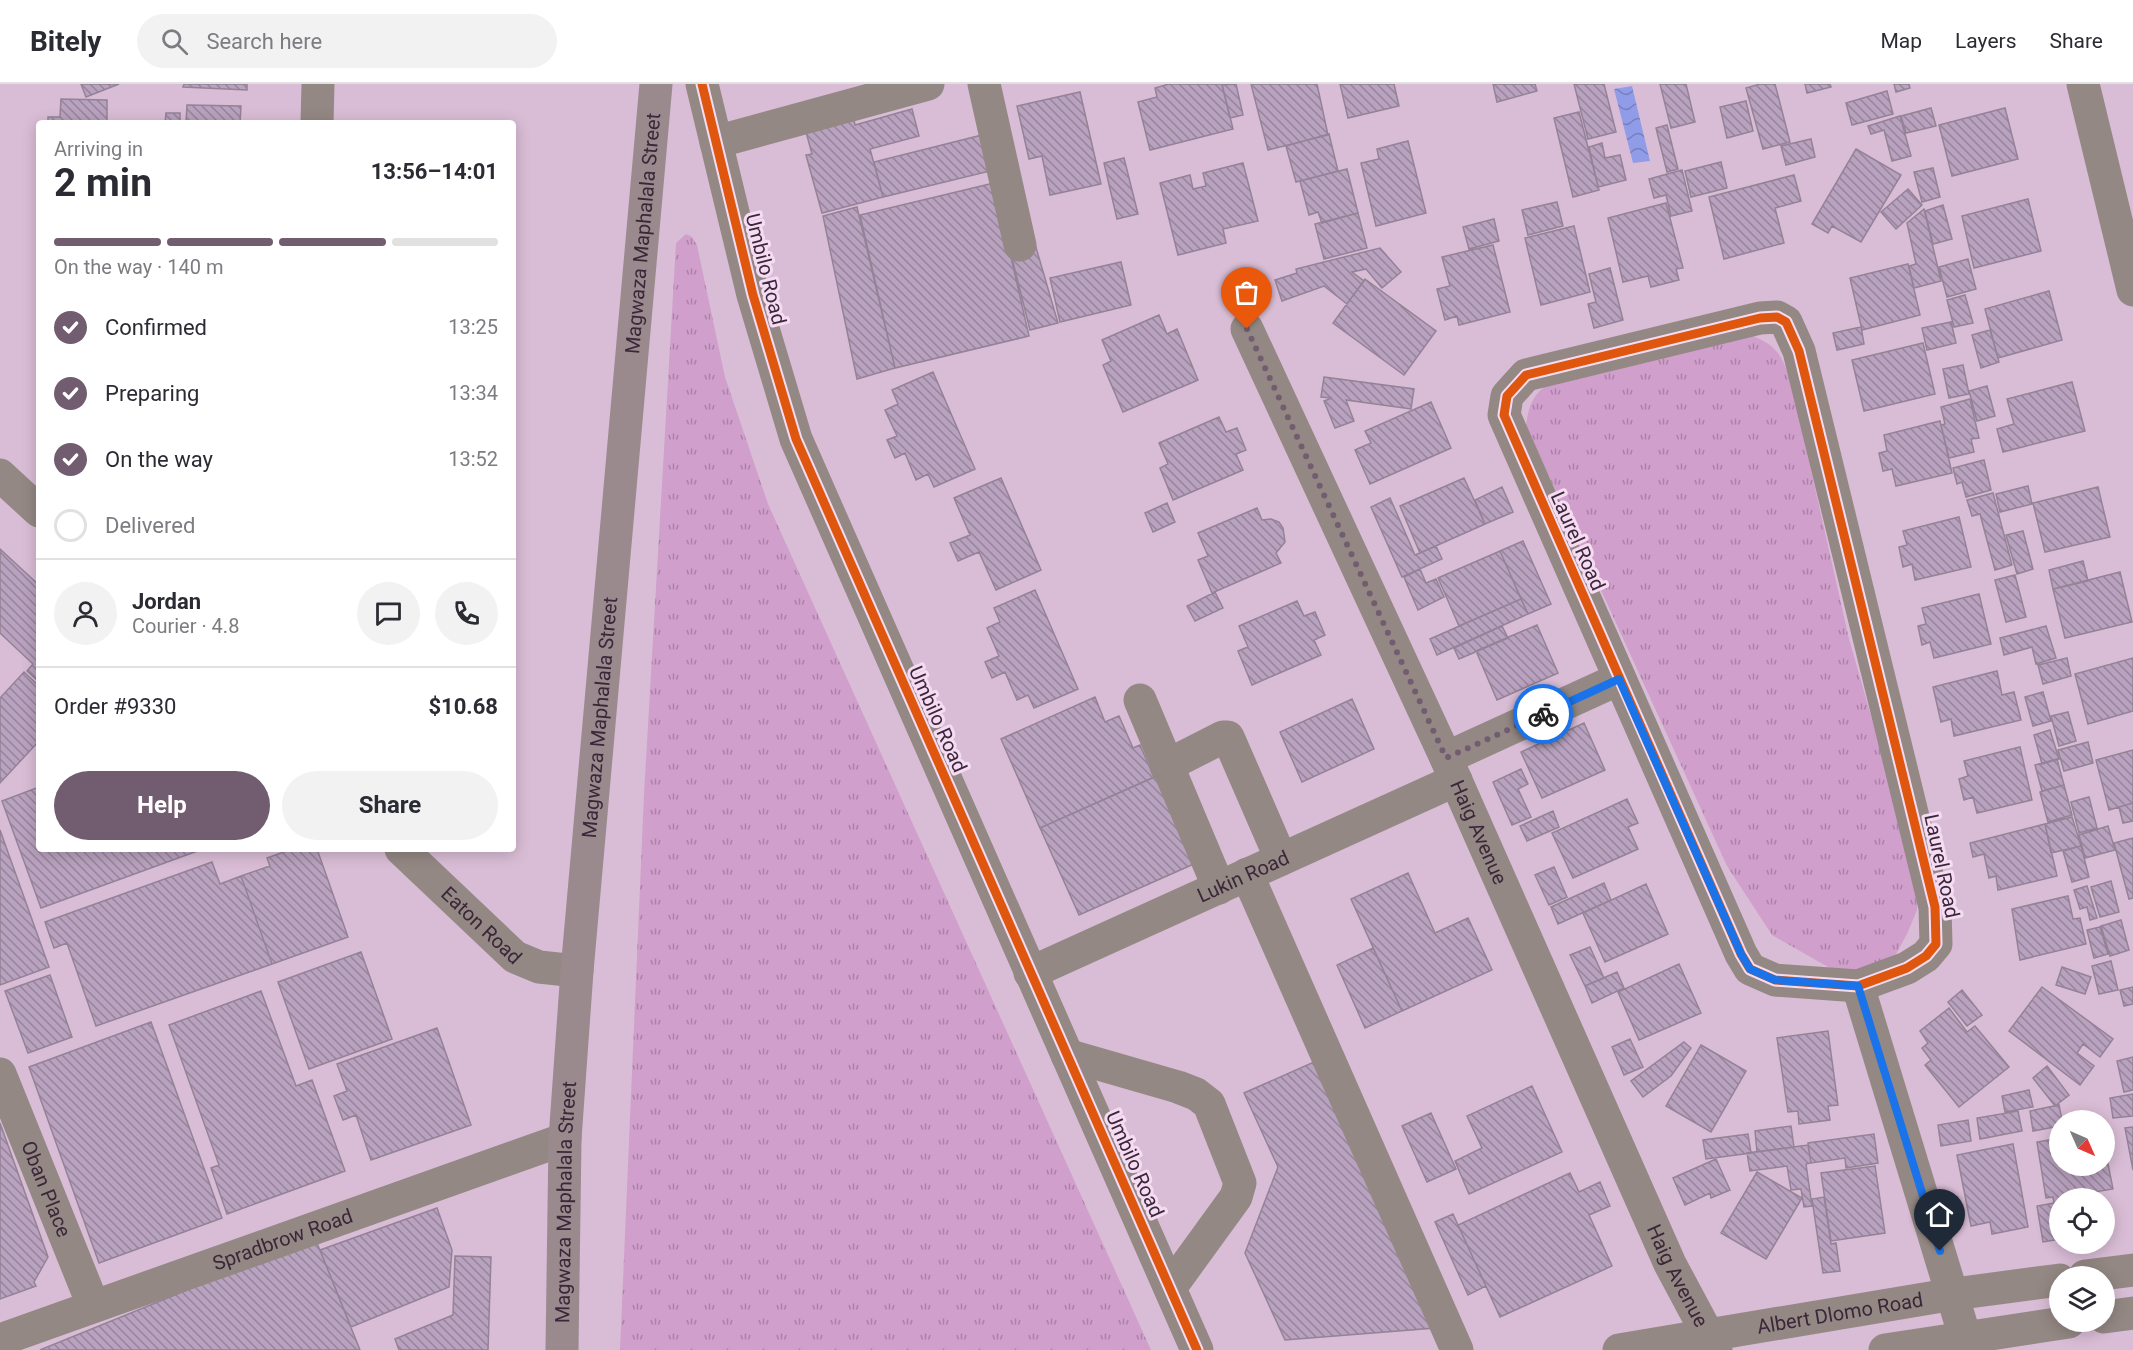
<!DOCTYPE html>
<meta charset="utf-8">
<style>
body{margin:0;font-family:Roboto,sans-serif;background:#f2f2f3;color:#2b2b33;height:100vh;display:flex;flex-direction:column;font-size:22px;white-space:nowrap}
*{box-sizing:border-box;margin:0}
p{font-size:20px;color:#7c7c81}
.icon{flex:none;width:33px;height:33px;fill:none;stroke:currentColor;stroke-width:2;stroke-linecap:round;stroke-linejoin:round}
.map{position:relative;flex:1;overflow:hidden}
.drawer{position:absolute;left:36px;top:36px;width:480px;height:732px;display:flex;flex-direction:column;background:#fff;border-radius:6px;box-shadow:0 3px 15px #0003}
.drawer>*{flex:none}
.needle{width:39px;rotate:135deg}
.tools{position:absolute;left:2049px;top:1026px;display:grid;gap:12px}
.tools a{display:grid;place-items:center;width:66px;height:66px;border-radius:50%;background:#fff;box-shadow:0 3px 15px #0003;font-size:30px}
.pin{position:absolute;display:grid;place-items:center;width:51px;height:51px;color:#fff;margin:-62px -26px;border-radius:50% 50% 50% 0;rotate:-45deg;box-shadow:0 0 6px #0007}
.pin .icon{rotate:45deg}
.courier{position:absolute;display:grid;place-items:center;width:60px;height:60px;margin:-30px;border:4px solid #1a73e8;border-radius:50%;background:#fff;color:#222;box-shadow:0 2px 8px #0007}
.headline em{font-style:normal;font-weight:700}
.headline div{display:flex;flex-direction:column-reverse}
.headline{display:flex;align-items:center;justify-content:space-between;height:102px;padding:0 18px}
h1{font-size:39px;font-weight:700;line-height:45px}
.bar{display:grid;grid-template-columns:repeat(4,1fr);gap:9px 6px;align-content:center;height:72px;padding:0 18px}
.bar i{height:8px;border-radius:4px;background:#e1e1e2}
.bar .on{background:#725c70}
.bar p{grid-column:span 4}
.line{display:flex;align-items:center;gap:15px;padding:0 18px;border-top:2px solid #e1e1e2}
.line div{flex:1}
.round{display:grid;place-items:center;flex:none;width:63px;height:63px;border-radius:32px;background:#f2f2f3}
ol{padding:0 18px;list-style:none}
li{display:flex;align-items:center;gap:18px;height:66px}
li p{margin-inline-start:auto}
li .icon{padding:6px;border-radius:50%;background:#725c70;color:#fff;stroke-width:4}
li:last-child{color:#7c7c81}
li i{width:33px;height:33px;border:3px solid #e1e1e2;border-radius:50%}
.cta{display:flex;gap:12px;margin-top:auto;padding:12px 18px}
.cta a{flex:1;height:69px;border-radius:36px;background:#725c70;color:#fff;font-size:24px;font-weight:700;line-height:69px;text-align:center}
.cta a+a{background:#f2f2f3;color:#2b2b33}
header{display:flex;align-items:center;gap:36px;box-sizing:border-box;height:84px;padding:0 30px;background:#fff;border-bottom:2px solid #e1e1e2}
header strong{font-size:28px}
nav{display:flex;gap:33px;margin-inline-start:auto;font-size:21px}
.search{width:420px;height:54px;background:#f2f2f3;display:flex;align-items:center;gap:15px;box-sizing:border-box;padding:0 21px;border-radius:33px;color:#7c7c81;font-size:22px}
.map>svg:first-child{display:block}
.park{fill:url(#park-tufts)}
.water{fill:url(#water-waves)}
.building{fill:url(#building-back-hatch);stroke:#948296;stroke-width:1.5}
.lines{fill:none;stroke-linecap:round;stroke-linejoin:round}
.minor{stroke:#948884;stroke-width:33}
.major{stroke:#9a8a8d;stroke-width:33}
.cycleway-casing{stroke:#f6dcf3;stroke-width:13}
.cycleway{stroke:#df560e;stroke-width:9}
.done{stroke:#725c70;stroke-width:6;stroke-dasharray:0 10.8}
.route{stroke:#1a73e8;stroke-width:8}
.labels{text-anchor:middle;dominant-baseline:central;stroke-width:6;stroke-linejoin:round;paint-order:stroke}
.street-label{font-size:20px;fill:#3a2739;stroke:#f6dcf3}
</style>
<header>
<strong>Bitely</strong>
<div class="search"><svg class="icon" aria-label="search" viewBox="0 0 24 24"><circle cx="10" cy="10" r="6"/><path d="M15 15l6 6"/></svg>Search here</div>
<nav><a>Map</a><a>Layers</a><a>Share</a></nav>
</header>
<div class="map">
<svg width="2133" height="1266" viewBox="0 0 2133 1266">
<defs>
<pattern id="park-tufts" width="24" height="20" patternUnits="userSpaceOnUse" patternTransform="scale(1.5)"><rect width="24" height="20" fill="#d09fcc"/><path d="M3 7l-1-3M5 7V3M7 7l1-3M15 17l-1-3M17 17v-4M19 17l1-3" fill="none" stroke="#aa82a7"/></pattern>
<pattern id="water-waves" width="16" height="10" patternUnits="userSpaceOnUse" patternTransform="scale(1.5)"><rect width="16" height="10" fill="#909ce8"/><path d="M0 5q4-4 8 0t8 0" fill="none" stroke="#777fbd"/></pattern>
<pattern id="building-back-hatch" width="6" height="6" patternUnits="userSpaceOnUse" patternTransform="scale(1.5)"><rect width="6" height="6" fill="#b9a2bf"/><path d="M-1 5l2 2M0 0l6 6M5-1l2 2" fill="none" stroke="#97849c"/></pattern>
</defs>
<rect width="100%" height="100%" fill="#d9bdd6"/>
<path class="park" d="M686,150l6,3 5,8 28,132 43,127 383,846h-531l24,-556 32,-551z
M1753,252c27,11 30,23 39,50l57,253 70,245 -2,26 -10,24 -11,20 -17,13 -21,6 -23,-2 -63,-36 -45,-69 -201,-440c3,-22 7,-32 25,-44z"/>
<path class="water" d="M1632,2l18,75 -17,2 -19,-74z"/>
<path class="building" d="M81,0h38l-33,13z
M184,0h63v6l-64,-3z
M1169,0h53l11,45 -83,21 -12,-48 19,-5 -2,-9z
M1236,0l7,31 -13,3 -8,-33z
M1251,0h66l11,51 -60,15z
M1340,0h54l5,22 -51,12z
M1493,0h42l2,7 -40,11z
M1574,0h30l12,48 -28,7z
M1660,0h26l9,38 -24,6z
M1760,0h15l15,58 -27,7 -17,-61z
M1805,0h25l1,3 -24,6z
M1894,0h15l1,4 -14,4z
M1887,7l6,23 -41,11 -6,-22z
M1080,8l21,92 -51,11 -8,-39 -13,3 -12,-53z
M61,15l46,1v22l25,1h-84v-6h12z
M1746,17l7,30 -26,7 -7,-31z
M187,21l54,1 -1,17h-54z
M1931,24l5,18 -30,7 -5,-17z
M2005,24l13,51 -66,17 -13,-51z
M912,25l7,27 -49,13 13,48 -61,16 -16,-58 6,-1 -6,-22 48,-12 1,5z
M1579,28l20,78 -26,7 -19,-79z
M166,29h14v10h-15z
M1900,32l11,40 -19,5 -8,-31 -13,4 -3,-8z
M1667,41l11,44 -11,3 -11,-44z
M1329,50l9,37 -42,11 -10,-36z
M982,51l8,36 -107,26 -9,-35z
M1811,55l4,18 -29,8 -5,-19z
M1408,57l18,72 -50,13 -15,-63 18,-4 -2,-10z
M1602,59l3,15 15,-3 6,25 -28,7 -9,-40z
M1856,65l45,26 -40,67 -29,-16 -4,7 -16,-9z
M1124,74l14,56 -21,5 -13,-56z
M1721,78l6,26 -36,9 -6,-26z
M1243,79l15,58 -35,8 3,14 -48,12 -18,-72 30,-8 3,14 13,-3 -3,-13z
M1933,84l7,29 -18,5 -8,-30z
M1347,85l11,44 -36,10 -4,-11 -9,3 -9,-34z
M1682,86l10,41 -21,5 -5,-21 -12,3 -5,-19z
M1794,91l7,26 -26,7 9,35 -60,16 -15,-62z
M994,99l35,153 -134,32 -35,-153z
M1908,105l14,16 -26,24 -15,-17z
M2028,115l13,52 -67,17 -12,-52z
M1557,118l6,24 -35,9 -6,-25z
M1666,119l17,65 -7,1 3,11 -28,7 -3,-11 -25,6 -15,-64z
M1943,121l9,34 -19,5 -8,-33z
M857,123l38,161 -38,11 -34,-163z
M1924,125l17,72 -27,7 -5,-22 7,-2 -9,-41z
M1358,129l9,35 -43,11 -9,-35z
M1494,135l5,22 -30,8 -6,-22z
M1574,142l16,66 -49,13 -16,-67z
M1035,160l23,79 -28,7 -20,-80z
M1493,161l17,67 -51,13 -2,-9 -12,4 -8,-31 13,-3 -8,-29z
M1380,164l21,24 -19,16 -16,-19 -14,3 12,9 -17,23 -23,-18 -42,15 -7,-21 22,-7 -1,-4z
M1968,175l8,30 -29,8 -8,-30z
M1121,178l10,43 -71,17 -10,-44z
M1908,180l12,51 -58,15 -12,-52z
M1610,184l13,52 -29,8 -6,-24 8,-2 -7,-28z
M1365,195l71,52 -32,44 -71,-52z
M2049,207l13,49 -64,18 -13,-49z
M1965,211l8,28 -19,4 -7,-27z
M1159,231l8,19 10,-5 21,51 -75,32 -20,-47 8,-4 -9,-21z
M1951,238l5,21 -29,7 -5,-22z
M1861,243l3,17 -27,6 -4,-17z
M1990,246l9,32 -18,6 -9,-33z
M1923,259l12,51 -71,17 -12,-51z
M1963,281l6,29 -20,4 -6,-29z
M933,288l42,97 -41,18 -6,-13 -12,6 -11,-27 -10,5 -8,-18 10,-4 -12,-26 13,-6 -6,-14z
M1324,293l90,12 -3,20 -65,-9 8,21 -19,7 -11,-27 8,-3 -11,-1z
M2072,298l13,49 -82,21 -6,-23 17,-5 -7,-25z
M1987,302l8,30 -18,5 -8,-30z
M1970,315l9,39 -8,1 3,13 -25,6 -8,-33 4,-1 -4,-17z
M1431,318l20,46 -81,36 -15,-34 16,-7 -6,-12z
M1219,333l7,15 11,-4 9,22 -10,4 7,16 -70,30 -13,-32 8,-4 -9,-21z
M1940,337l12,52 -56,13 -4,-17 -9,2 -4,-18 8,-2 -3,-16z
M1984,376l7,30 -25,7 -4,-15 -5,2 -4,-16z
M1001,394l40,92 -45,20 -17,-38 -21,9 -8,-18 20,-8 -16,-37z
M1464,394l21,46 -65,29 -20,-47z
M2028,402l4,18 -32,8 -4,-18z
M1502,403l11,25 -28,12 -10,-24z
M2098,403l12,50 -65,15 -12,-49z
M1993,409l19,72 -17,5 -15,-56 -8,2 -5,-16z
M1390,414l25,57 21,-9 6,13 -40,18 -31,-70z
M1167,419l8,19 -22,10 -8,-19z
M1257,424l5,12 9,-1 8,3 4,6 2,14 -9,11 5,10 -69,30 -14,-33 10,-4 -10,-23z
M1959,433l12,50 -56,13 -3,-16 -9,3 -4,-20 8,-2 -4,-14z
M2023,447l10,38 -16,5 -11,-39z
M1523,457l28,63 -23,10 -28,-63z
M0,465l39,36v97l-12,-11 6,-7 -33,-31z
M1500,467l21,48 -62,27 -21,-48z
M2083,477l5,20 -35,8 -4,-19z
M1420,485l6,14 10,-4 8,18 -26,13 -14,-33z
M2120,488l12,50 -67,16 -12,-49z
M2015,491l11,42 -20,5 -11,-42z
M1035,506l43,99 -44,19 -6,-13 -11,5 -12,-28 -13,6 -7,-16 14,-6 -12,-28 13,-6 -6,-14z
M1215,508l8,16 -28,13 -8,-15z
M1979,510l12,50 -57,14 -4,-16 -8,3 -4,-19 8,-2 -4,-16z
M1521,515l7,15 -91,41 -7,-16z
M1297,517l7,15 11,-4 10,23 -11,5 7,15 -69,30 -14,-34 10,-4 -9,-21z
M1537,541l21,48 -61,27 -21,-49z
M1502,542l6,12 -49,21 -5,-11z
M2046,542l10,32 -20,6 -4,-17 -28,8 -4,-17z
M2067,574l4,18 -28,8 -5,-19z
M2133,574v53l-45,13 -13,-50z
M1997,587l5,24 12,-3 7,28 -67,16 -3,-17 -10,3 -8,-35z
M24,588l15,14v55l-39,42v-85z
M2043,608l8,29 -18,5 -8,-29z
M1095,613l10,25 14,-6 14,32 7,-3 14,32 -114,51 -39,-89z
M1352,615l22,50 -72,33 -22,-50z
M2068,628l8,29 -17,5 -8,-30z
M1584,639l21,47 -63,28 -21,-46z
M2050,646l9,29 -17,5 -8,-29z
M2088,658l5,21 -29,8 -6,-21z
M2020,663l12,53 -55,13 -4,-16 -9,3 -5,-21 9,-3 -4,-15z
M2133,666v53l-24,7 -13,-50z
M2057,675l7,26 -22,6 -7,-26z
M1521,685l7,15 -10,5 13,28 -19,8 -19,-43z
M1157,692l39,87 -117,52 -39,-87z
M2064,701l8,30 -24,7 -8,-30z
M39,703v62h164l-162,59 -39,-107z
M2089,713l8,31 -18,5 -8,-31z
M1627,715l11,24 -10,4 10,22 -65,29 -21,-45z
M2133,719v18l-10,2 -4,-16z
M1553,727l6,16 -32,14 -7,-15z
M2072,733l9,29 -30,7 -6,-29z
M2045,740l12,52 -59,14 -2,-14 -7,2 -5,-24 -11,3 -3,-14z
M2108,742l7,24 -30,8 -6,-23z
M0,746l49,137 -49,18z
M2133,754v60l-4,1 -15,-56z
M2081,762l8,31 -17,5 -9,-31z
M292,765h25l31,88 -76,27 -31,-88 29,-10 -3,-8z
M212,778l8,22 21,-8 31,88 -176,62 -29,-83 -13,5 -9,-26z
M1554,783l13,30 -18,8 -14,-30z
M1408,789l27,60 33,-15 24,52 -90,41 -51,-112z
M2111,797l8,31 -19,5 -9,-30z
M1604,799l7,17 -53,24 -7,-17z
M1646,800l22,50 -63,28 -22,-49z
M2087,802l10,32 -7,2 -3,-13 -7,2 -6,-19z
M2068,812l5,23 7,-1 6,26 -66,16 -8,-51z
M2121,836l8,30 -19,6 -9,-30z
M2100,843l8,27 -14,4 -7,-28z
M1590,863l14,31 -19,8 -15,-31z
M1373,864l29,63 -37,17 -28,-63z
M361,868l31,87 -83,30 -31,-87z
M2111,877l7,29 -19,4 -7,-28z
M1679,880l22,49 -62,27 -21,-48z
M2062,883l29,10 -6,17 -29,-9z
M1617,888l7,16 -32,15 -7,-17z
M50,891l22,62 -44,16 -23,-62z
M2042,903l71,52 -13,18 -17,-13 -6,9 17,13 -14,19 -71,-54z
M2133,903v17l-9,2 -4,-16z
M1962,906l20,25 -15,11 -19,-24z
M261,907l35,95 16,-6 33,91 -118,43 -16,-46 8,-3 -50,-140z
M1949,924l18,24 8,-6 34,41 -50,40 -34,-42 6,-5 -9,-12 6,-5 -8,-12z
M151,938l71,196 -123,45 -70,-196z
M437,944l34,97 -100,35 -15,-45 -13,5 -9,-24 13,-5 -10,-27z
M1828,947l10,74 -10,1 2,14 -31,4 -1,-13 -10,1 -11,-74z
M1630,955l13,28 -19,8 -12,-28z
M1684,958l7,6 -20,28 -28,21 -12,-16z
M1701,961l45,26 -35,61 -45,-26z
M2133,973v33l-9,2 -7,-31z
M1314,978l121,266 -150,12 -40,-87 33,-86 -34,-74z
M2047,982l22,29 -14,11 -22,-28z
M1532,1002l30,66 -93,42 -14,-33 27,-13 -15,-32z
M2029,1006l4,17 -28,5 -3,-16z
M2133,1010v22l-20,2 -3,-20z
M2059,1021l3,15h-2v6l-27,5 -3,-20z
M2018,1027l4,20 -42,8 -3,-21z
M1431,1029l25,56 -29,13 -25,-56z
M1968,1036l3,21 -30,5 -3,-21z
M0,1039l48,134 -14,25 2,4 -36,13z
M1791,1042l3,21 -37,5 -2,-21z
M2133,1043v43l-8,-42z
M1748,1050l3,19 -45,6 -3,-19z
M1874,1050l4,29 -32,5 -1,-10 -34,5 -3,-20z
M2060,1054v28h44v-22l9,45 -19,3 1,6h-35v4l-6,1 -1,-6 -7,1 -9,-56z
M2013,1060l15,83 -36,7 -2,-12 -19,4 -14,-71z
M1808,1061l3,18 -5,1 6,42 -8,1 -3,-18 -10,1 -4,-24 -37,5 -3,-18z
M1716,1075l14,31 -19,8 -1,-5 -25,12 -12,-27z
M1875,1082l10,67 -54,8 -10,-68z
M1757,1088l45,26 -36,61 -45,-26z
M1570,1089l9,19 21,-10 10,24 -21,9 23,51 -112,51 -42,-92z
M1824,1113l7,47 5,-1 4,28 -17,2 -11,-74z
M2060,1118v37l-17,3 -6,-36z
M437,1124l15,42 -3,37 -98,40 -31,-77z
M1453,1130l33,72 -18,9 -33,-73z
M315,1154l45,112h-320z
M455,1172l36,1 -3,93h-89l-4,-11 58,-24z"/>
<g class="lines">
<g class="minor">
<path d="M702,0l51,211 43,144 401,911"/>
<path d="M984,0l36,161"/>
<path d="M2083,0l50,206"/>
<path d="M317,39l1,-39"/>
<path d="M716,58l212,-58"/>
<path d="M1777,233l9,5 13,29 136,556 1,37 -10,12 -19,12 -49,18 -83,-6 -25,-11 -9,-15 -237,-539 3,-19 19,-21 234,-57z"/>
<path id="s1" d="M1247,245l199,429 224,506 46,86"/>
<path d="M0,391l39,36"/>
<path d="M1140,616l79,188"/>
<path d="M1446,674l173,-79"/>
<path d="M1166,682l57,-29h5l53,122"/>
<path id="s2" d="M401,765l114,108 24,10 38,4"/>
<path d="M1247,790l210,476"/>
<path id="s3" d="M1030,889l426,-193"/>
<path d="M1858,902l107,351"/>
<path d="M1067,971l111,32 18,7 13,10 31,79 -4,14 -66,91"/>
<path id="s4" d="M0,990l93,231"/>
<path d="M2085,1192l48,-6"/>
<path d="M2104,1233l29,-4"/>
<path id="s5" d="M0,1256l565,-201"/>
<path id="s6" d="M1619,1266l335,-56 106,-14"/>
<path d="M1885,1266l184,-28"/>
</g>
<path class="major" id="s7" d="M562,1266l3,-211 12,-168 79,-887"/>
<g class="cycleway-casing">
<path id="cycleway" d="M702,0l51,211 43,144 401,911
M1777,233l9,5 13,29 136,556 1,37 -10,12 -19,12 -49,18 -83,-6 -25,-11 -9,-15 -237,-539 3,-19 19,-21 234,-57z"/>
</g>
<use href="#cycleway" class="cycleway"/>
</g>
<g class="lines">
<path class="done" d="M1247,245l199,429 97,-44"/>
<path class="route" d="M1543,630l76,-35 122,275 9,15 25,11 83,6 82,265"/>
</g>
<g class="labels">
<g class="street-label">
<text stroke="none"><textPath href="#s7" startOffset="1120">Magwaza Maphalala Street</textPath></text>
<text transform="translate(766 185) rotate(76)">Umbilo Road</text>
<text transform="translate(1578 457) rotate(66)">Laurel Road</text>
<text stroke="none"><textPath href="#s7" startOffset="634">Magwaza Maphalala Street</textPath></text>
<text transform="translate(938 635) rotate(66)">Umbilo Road</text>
<text stroke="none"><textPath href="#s1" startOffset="554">Haig Avenue</textPath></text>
<text transform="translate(1942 782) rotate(78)">Laurel Road</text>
<text stroke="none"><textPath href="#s3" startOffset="234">Lukin Road</textPath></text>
<text stroke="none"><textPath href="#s2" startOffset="111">Eaton Road</textPath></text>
<text transform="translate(1135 1080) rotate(66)">Umbilo Road</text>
<text stroke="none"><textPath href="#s4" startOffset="124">Oban Place</textPath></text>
<text stroke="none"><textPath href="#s7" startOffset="148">Magwaza Maphalala Street</textPath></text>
<text stroke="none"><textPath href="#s5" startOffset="300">Spradbrow Road</textPath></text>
<text stroke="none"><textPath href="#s1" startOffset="1040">Haig Avenue</textPath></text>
<text stroke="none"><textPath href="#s6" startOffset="224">Albert Dlomo Road</textPath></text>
</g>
</g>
</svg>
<div class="tools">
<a><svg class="needle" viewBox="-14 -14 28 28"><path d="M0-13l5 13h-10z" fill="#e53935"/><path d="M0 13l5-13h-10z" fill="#7c7c81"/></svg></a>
<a><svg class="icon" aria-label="locate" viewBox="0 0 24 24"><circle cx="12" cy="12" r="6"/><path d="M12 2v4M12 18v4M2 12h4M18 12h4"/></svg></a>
<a><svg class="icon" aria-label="layers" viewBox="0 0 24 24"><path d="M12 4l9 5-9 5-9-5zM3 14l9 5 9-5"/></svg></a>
</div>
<div class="pin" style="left:1247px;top:245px;background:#ea580c"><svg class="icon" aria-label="bag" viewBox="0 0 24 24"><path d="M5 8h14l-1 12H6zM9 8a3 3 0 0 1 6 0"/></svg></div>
<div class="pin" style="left:1940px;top:1167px;background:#1f2937"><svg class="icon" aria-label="home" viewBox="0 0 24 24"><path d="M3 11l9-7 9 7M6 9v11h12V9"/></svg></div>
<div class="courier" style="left:1543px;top:630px"><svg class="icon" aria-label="bike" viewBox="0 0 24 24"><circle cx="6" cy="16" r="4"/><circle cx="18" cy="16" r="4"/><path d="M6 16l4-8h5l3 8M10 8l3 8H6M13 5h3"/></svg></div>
<section class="drawer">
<div class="headline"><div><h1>2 min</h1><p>Arriving in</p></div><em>13:56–14:01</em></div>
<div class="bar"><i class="on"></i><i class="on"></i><i class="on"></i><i></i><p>On the way · 140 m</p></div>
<ol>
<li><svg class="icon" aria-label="check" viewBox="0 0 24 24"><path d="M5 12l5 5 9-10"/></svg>Confirmed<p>13:25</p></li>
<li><svg class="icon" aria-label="check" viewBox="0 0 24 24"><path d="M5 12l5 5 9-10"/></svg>Preparing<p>13:34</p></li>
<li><svg class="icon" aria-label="check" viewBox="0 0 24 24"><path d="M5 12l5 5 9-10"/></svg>On the way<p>13:52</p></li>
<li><i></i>Delivered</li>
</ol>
<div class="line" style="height:108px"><a class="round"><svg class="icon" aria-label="person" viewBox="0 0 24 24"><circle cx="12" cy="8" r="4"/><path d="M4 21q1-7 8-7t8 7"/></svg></a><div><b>Jordan</b><p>Courier · 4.8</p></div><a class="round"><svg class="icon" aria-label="chat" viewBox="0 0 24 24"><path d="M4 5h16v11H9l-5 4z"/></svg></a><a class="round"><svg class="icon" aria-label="phone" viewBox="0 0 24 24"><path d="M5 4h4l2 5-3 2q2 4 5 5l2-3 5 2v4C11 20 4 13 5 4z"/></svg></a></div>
<div class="line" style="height:78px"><div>Order #9330</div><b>$10.68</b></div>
<div class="cta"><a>Help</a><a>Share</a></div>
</section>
</div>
